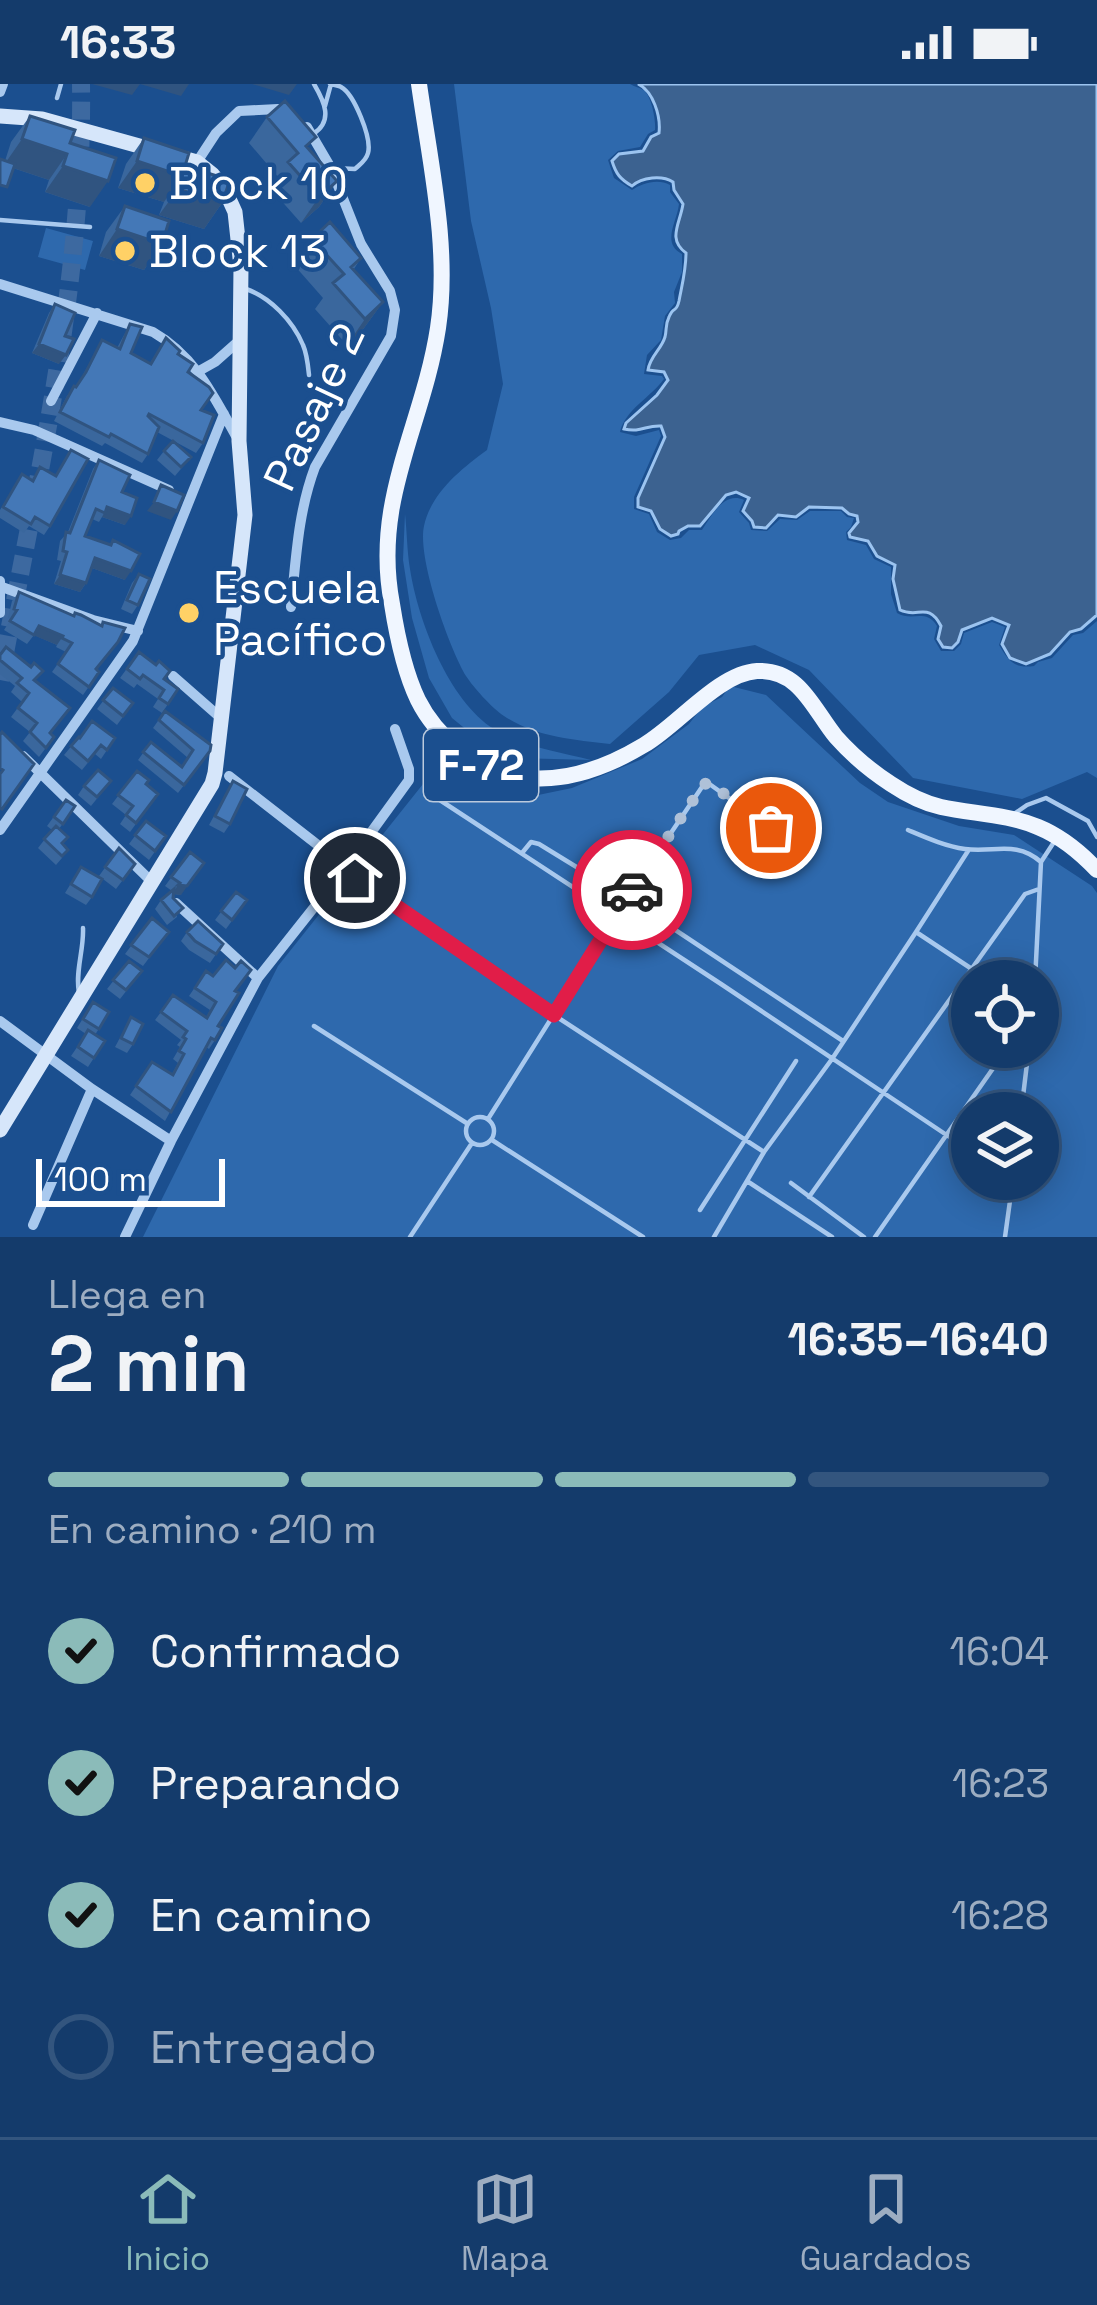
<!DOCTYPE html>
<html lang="es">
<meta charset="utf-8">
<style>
body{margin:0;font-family:"Space Grotesk",sans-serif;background:#214673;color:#f1f3f6;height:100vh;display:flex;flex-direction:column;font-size:45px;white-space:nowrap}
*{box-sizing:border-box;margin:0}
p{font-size:39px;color:#9dadc1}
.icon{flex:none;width:66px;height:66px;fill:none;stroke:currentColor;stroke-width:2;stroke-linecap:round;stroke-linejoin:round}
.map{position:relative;height:1153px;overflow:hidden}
.panel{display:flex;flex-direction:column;background:#143b6b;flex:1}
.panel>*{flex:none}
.tools{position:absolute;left:951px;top:876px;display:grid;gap:24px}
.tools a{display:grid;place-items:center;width:108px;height:108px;border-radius:50%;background:#143b6b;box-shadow:0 6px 30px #0003,0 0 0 3px #33557e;font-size:60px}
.scale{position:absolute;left:36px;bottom:30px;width:189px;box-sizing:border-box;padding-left:12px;border:6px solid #fff;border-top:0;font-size:33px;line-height:42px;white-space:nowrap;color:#fff;-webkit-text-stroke:9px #1b4f8f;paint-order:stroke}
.pin{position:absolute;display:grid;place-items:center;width:102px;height:102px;color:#fff;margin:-51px;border:6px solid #fff;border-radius:50%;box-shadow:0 3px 12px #0007}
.courier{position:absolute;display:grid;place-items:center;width:120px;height:120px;margin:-60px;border:9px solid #e11d48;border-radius:50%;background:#fff;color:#222;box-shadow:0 3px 15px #0007}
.overview em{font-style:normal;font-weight:600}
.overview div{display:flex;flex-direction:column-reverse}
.overview{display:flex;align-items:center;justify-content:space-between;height:204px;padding:0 48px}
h1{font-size:78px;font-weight:600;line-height:90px}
.bar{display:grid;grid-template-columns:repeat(4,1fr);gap:18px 12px;align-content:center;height:144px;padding:0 48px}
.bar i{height:15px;border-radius:9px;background:#33557e}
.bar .on{background:#8bbbb9}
.bar p{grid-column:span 4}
ol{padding:0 48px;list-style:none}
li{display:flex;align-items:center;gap:36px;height:132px}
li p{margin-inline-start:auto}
li .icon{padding:12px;border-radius:50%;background:#8bbbb9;color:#111;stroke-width:4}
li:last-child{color:#9dadc1}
li i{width:66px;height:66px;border:6px solid #33557e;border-radius:50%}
.status{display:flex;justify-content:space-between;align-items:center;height:84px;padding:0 60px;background:#143b6b;direction:ltr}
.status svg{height:33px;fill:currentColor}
.menu{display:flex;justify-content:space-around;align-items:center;height:168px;border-top:3px solid #33557e;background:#143b6b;font-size:33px;color:#9dadc1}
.menu a{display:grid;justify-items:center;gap:6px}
.menu .on{color:#8bbbb9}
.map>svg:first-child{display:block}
.green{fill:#2e69ad;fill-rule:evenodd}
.water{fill:#3c6290;stroke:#9cc4f0;stroke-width:3}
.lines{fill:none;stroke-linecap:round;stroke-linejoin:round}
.highway-tunnel{stroke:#3d69a0;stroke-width:18;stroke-dasharray:18 9;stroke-linecap:butt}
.lane{stroke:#a9c9ee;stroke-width:4.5}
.street{stroke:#a9c9ee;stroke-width:10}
.secondary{stroke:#d6e6fa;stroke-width:15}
.primary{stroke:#f0f6ff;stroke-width:16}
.wall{fill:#3a679d}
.shaded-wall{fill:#305480}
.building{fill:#4478b7;stroke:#305480;stroke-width:3}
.done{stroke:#afc1d8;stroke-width:12;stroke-dasharray:0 21.6}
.route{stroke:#e11d48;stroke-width:15}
.poi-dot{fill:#ffd166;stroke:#1b4f8f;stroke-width:4.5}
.labels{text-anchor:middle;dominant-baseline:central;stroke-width:9;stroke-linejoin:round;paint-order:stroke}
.shield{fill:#1b4f8f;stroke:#bbcadd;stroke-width:3}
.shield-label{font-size:42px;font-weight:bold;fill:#fff}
.poi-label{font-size:45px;fill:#fff;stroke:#1b4f8f;text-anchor:start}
.street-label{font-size:45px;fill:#fff;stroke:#1b4f8f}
</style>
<div class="status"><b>16:33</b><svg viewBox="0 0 49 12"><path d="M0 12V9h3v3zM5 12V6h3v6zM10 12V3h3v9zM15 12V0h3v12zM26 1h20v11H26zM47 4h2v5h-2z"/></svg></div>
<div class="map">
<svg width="1097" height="1153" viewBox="0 0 1097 1153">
<rect width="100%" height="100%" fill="#1b4f8f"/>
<path class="green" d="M454,0h176c5,3 11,4 15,7 7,8 11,30 10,39l-7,4 -8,13 -22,4 -10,9 6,18 18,12c10,-7 26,-12 38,-5v7l9,12c-2,18 -18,39 3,50v18l-8,20 1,11 -10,13 -4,24 -14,15 -3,19 18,2 2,3c-13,18 -39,31 -44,53l16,4 23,-6 2,6 -27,61v12l15,5 8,18 13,8 11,-2 8,-8h13c10,-15 22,-39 42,-30l-5,12 10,11 2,7 16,1 13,-12 17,1 13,-9h31l6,6 7,1 -3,9 -5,5 1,8 19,5 8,14 17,8v27l6,19c15,9 29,-5 40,13l-3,13 7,12h13l7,-7 3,-11 28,-11 13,5 -6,18c9,15 15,24 35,21l4,-4 14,-4 21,-23 10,-2 14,-12v157l-10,-6 -65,27 -109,-21 -104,-108 -54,-25 -56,10 -30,37 -59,52c-36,-4 -75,-7 -106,-28 -13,-9 -30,-28 -38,-40 -17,-29 -49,-118 -42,-150 7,-33 37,-57 63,-76l16,-66 -12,-76 -20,-87z
M46,144l47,13 -8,29 -47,-13z
M405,430c2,18 2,37 5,55 8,52 39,132 84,160 29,18 66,23 97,31l-75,-2 -37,-18 -27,-22 -23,-40 -17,-60 -9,-58z
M730,602l36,9 94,88 28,19 71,24 55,9 78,51 5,7v344h-954l135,-271 149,-187 17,4 25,16 35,3 68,-14 70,-29 47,-35 13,-17 20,-10zM972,897h66v66h-66zM972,1029h66v66h-66z"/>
<path class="water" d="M638,0h459v531l-16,14 -11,3 -20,22 -24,10 -16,-6 -8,-14 7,-19 -17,-7 -30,12 -4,12 -6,6 -9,-1 -5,-8 3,-13c-13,-25 -23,-7 -41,-16l-7,-31 2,-14 -18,-9 -9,-15 -18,-4 -1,-4 9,-11 -1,-6 -8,-2 -7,-6 -33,-1 -13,10 -18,-2 -12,13 -12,-1 -2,-6 -9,-10 6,-13 -13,-6 -10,3 -26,31h-12l-9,5 -1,3 -7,2 -11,-7 -9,-18 -13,-4v-9l27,-61 -4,-11c-15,-1 -20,7 -37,3l2,-6 31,-28 11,-15 -4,-8 -16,-2c2,-14 13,-20 17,-33 2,-8 0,-12 4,-20 5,-12 7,-3 10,-16 3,-16 7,-31 7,-48 -19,-14 -6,-29 -3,-49l-9,-14 -1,-8c-11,-7 -31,-5 -41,4 -12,-7 -16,-12 -20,-25l7,-7 24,-3 8,-14 8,-4c2,-17 -6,-42 -21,-49z"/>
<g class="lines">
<path class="highway-tunnel" d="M0,596c36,-197 84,-395 81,-596"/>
<path class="lane" d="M330,0c4,1 8,1 11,3 13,7 31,51 27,66 -2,8 -8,11 -13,16l-21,-1
M57,14l4,-14
M325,22l6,-22
M313,50c21,-13 11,-33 1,-50
M0,136l90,7
M246,205c24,8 47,32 57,56 4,9 5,20 6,30
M426,707l295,193 251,168
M1014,730l13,-9 19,-7 42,23 9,16
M771,744l-63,-45 -4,1 -77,114 216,143
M908,746c19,8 37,16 57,19 29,4 51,-9 76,13
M355,794l199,137 210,137
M916,848l52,-81
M1035,897l6,-119 13,-20
M79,909c-4,-22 5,-43 4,-65
M314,942l154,98
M1021,1029l8,-66
M466 1047a14 14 0 1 1 28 0a14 14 0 1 1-28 0Z
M488,1035l139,-221 -88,-54 -8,-2 -9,11
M492,1056l151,97
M747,1097l85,56
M791,1099l73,54
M809,1113l216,-303 14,-5
M700,1126l96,-149
M410,1153l62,-94
M714,1153l50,-85 68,-93 84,-127 74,49
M875,1153l133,-190
M1005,1153l8,-58"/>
<path class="street" d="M0,8l3,-8
M197,78l19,-29 23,-22 39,-2 10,3
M0,200l153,48c42,24 60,63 83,104
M199,287l16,-9 26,-23
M51,317l46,-88
M0,338l34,8 135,60
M2,503l91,33 45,11
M291,523c5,-48 7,-95 24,-140l76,-131 4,-26 -5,-19 -29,-47 -30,-76 -24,-41
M0,529v-32
M173,592l49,43
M23,672l128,125
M229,692l117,91
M0,746l133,-189 91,-227
M176,819l82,75
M0,937l92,68 79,52
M33,1141l59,-136
M125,1153l46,-96 87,-163 88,-111 63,-87v-11l-14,-40"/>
<path class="secondary" d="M0,32l42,3 155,43 15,12 13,16 10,22 6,55 -2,174 6,74 -30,258 -3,11 -212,346"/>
<path class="primary" d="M419,0c11,79 31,165 19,244 -15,98 -66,172 -46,276 5,32 12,67 26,96 10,20 23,35 40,49 59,47 126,32 186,-4 33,-19 75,-72 113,-74 43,-2 56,38 79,66 16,18 35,34 55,47 15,10 32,19 50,23 32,7 66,7 97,20 22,9 43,26 59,43"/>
</g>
<path class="wall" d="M30,32l40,27 20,64 -45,-15 4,-12 -36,-12 -8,-7 6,-19z
M267,33l41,31 29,33 -18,26 -18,16 -31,-35 8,-11 -29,-34z
M144,54l41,28 37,37 -18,26 -45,-14 5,-13 -46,-14 8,-24z
M125,122l37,38 -18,26 -45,-14 7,-24z
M312,155l49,19 -7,11 29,33 -19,26 -17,17 -32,-36 8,-11 -29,-33z
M55,220l4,60 -27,-11 17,-40z
M130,240l1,29 19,10 16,-25 12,16 10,18 13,38 2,33 -7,10 -39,-21 -9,22 -6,9 -37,-20 -3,3 -48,-25 13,-25 12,-14 23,-42 15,8z
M164,367l27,6 -16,19 -18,-16z
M99,376l23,32 3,33 -23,-8 -3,5 -7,-3 -7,17 25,9 3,-5 12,40 -33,-12 -6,15 -6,9 -26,-8 7,-23 -4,-1 3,-19 8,-9 25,-63z
M40,383l10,59 -6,9 -15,-9 -5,7 -24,-15v-8l22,-36 10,7z
M139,490l-1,31 -6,9 -11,-5 11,-26z
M19,508l55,24 23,54 2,2 -16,23 -31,-23 14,-20 -10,-5 1,-2 -23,-10 -7,9 -23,-14 7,-11 -3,-1 4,-17z
M139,568l25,27 14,10 -16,24 -9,-6 5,-8 -21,-15 -3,4 -14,-10z
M0,571l35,26 15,53 4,3 -15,20 -16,-16 7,-9 -19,-15 11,-15 -11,-10 4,-6 -15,-12z
M113,604l20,15 -16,22 -20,-16z
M165,627l45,40 -32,42 -40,-33 13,-18 31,24 6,-8 -35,-30z
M79,653l1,1h35l-14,21 -6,-5 -13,16 -18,-15z
M137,687l9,13 12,10 -28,38 -10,-8 6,-9 -14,-11z
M233,697l-3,43 -6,9 -15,-8z
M84,702l20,4 -13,16 -13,-11z
M66,716l9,6 -16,23 9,8 -5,7 -1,14 -6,7 -18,-17 14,-18 -5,-4z
M146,737l20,15 -17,24 -20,-16z
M119,764l16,16 -19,25 -17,-13z
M190,768l-9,43 -7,-1 3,23 -10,8 -12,-16 6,-9 11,-9 -7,-5z
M81,783l11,30 -6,8 -21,-12z
M236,808l11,8 -21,29 -11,-9z
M152,834l17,14 -26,34 -18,-12z
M187,848l36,12 -13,19 -21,-13 -8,-9z
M129,877l13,10 -22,28 -13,-10z
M206,887l30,20 -18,35 -3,14 -6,9 -3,-2 -41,74 -35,-26 22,-33 20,12 6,-11 -5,-4 7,-12 -3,-2 4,-5 -26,-20 6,-8 45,6 4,-8 -21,-14z
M93,918l16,10 -14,23 10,6 -17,26 -17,-11 15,-22 -9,-6z
M131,933l2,27 -6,9 -12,-6z"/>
<path class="shaded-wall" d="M92,0h97l-8,12 -41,-12 -8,11z
M252,0h45l-8,11z
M22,55l45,15 -18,26 -45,-15z
M137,77l45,15 -18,26 -46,-14z
M63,82l45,15 -18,26 -45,-15z
M337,97l-18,26 -18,16 18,-26z
M178,105l44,14 -18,26 -45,-14z
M117,145l45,15 -18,26 -45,-14z
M383,218l-19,26 -17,17 18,-26z
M39,260l27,11 -7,9 -27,-11z
M154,418l23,9 -6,9 -24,-9z
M107,423l24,9 -6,9 -23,-8z
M95,474l36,13 -6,9 -36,-13z
M60,491l26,8 -6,9 -26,-8z
M39,542l24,10 -6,9 -24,-10z
M204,779l-23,32 -9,-1 6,-9z"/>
<path class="building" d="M285,17l31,36 -10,9 31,35 -18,16 -31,-35 10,-9 -31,-36z
M30,32l45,14 -5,13 46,15 -8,23 -45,-15 4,-12 -45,-15z
M144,54l45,15 -4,13 45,14 -8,23 -44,-14 4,-13 -45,-15z
M0,75l15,5 -8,23 -7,-2z
M125,122l44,15 -7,23 -45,-15z
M330,138l31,36 -10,9 32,35 -18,17 -32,-36 11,-9 -32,-35z
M55,220l20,9 -10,23 9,3 -8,16 -27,-11z
M130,240l12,3 -11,26 20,11 15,-26 14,13 -2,3 15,10 -5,8 21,15 4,6 -12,17 13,5 -11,28 -54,-29 -1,2 11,11 -11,27 -37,-20 -2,3 -49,-25 14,-26 2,1 10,-15 16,-32 18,9z
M173,357l18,16 -10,10 -17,-16z
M71,366l17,9 -38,67 -15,-9 -4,7 -28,-17 19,-33 11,7 7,-14 16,9z
M99,376l31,15 -8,17 15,6 -6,18 -24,-9 -2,6 -9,-4 -11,27 26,9 2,-5 27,14 -9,17 -36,-13 -9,25 -26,-8 7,-23 -4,-1 3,-19 4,1z
M161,401l23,10 -7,16 -23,-9z
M139,490l11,5 -12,26 -11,-5z
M19,508l55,24 1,-3 6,2 21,11 1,-4 22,6 -7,14 -22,27 3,3 -10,15 -31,-23 14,-21 -10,-5 1,-2 -24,-10 -5,9 -24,-14 7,-11 -3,-1z
M6,563l25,20 3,-4 9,8 -9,9 36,28 -20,25 4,4 -8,11 -16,-16 7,-9 -19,-15 11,-15 -12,-10 5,-5 -22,-18v-5z
M139,568l17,13 3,-4 11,10 -6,8 14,10 -10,15 -9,-6 5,-8 -21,-15 -3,4 -13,-10z
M113,604l20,15 -10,13 -20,-16z
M165,627l46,34 -1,6 -26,34 -41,-33 8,-10 31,25 11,-17 -34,-30z
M92,637l23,17 -8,12 -6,-5 -13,16 -17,-15 8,-9 1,1z
M2,648l32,32 -32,45 -2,-1v-34l3,-4 -3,-2v-33z
M98,686l13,11 -14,16 -13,-11z
M137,687l12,9 -3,4 12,10 -22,29 -10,-8 7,-9 -15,-11z
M233,697l14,8 -17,35 -15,-8z
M66,716l9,6 -12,18 -9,-7z
M146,737l20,15 -11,15 -20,-16z
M56,742l12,11 -6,6 6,7 -6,6 -18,-17z
M119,764l16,16 -12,16 -18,-13z
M190,768l14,11 -17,23 -9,-1 2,-2 -9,-6z
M81,783l21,12 -10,18 -21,-13z
M174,805l-1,9 10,10 -9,8 -13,-16z
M236,808l11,8 -15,20 -11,-9z
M152,834l17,14 -20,25 -18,-12z
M198,837l25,23 -7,10 -21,-13 -8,-9z
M226,876l9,8 6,-7 10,9 -16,21 4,2 -21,33 4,2 -7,12 -4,-2 -40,74 -35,-26 16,-24 21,13 11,-21 -5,-3 7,-12 -3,-2 4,-6 -26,-19 12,-17 34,23 9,-16 -21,-14 11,-17 7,5z
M129,877l13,10 -16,19 -13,-10z
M93,918l16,10 -10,17 -16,-10z
M131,933l12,7 -10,20 -12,-6z
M88,946l17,11 -11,17 -16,-11z"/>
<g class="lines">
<path class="done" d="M632,806l72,-106 5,-1 62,45"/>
<path class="route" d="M355,794l199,137 78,-125"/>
</g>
<g class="poi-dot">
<circle cx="145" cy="99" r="12"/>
<circle cx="125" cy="167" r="12"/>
<circle cx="189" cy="529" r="12"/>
</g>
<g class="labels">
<rect class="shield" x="424" y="645" width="114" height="72" rx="9"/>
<g class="shield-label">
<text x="481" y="681">F-72</text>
</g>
<g class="poi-label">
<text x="169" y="99">Block 10</text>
<text x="149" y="167">Block 13</text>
<text x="213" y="503">Escuela<tspan x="213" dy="52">Pacífico</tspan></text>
</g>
<g class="street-label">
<text transform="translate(314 323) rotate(-65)">Pasaje 2</text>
</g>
</g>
</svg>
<div class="tools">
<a><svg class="icon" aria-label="locate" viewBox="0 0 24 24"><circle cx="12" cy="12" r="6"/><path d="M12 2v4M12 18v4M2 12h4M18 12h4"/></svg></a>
<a><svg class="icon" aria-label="layers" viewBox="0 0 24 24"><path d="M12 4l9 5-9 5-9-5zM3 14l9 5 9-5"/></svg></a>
</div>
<div class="scale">100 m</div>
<div class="pin" style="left:771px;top:744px;background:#ea580c"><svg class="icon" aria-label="bag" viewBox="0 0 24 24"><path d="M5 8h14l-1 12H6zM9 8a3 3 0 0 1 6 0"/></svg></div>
<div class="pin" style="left:355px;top:794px;background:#1f2937"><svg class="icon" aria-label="home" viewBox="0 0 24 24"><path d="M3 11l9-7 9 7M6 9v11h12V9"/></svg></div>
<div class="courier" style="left:632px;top:806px"><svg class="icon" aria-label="car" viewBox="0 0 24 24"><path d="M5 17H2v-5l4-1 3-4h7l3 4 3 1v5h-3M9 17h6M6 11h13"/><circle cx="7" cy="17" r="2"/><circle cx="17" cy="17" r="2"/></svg></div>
</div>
<section class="panel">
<div class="overview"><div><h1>2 min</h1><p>Llega en</p></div><em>16:35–16:40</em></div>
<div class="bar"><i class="on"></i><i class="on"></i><i class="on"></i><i></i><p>En camino · 210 m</p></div>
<ol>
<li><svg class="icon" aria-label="check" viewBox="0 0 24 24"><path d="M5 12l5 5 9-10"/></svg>Confirmado<p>16:04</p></li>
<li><svg class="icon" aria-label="check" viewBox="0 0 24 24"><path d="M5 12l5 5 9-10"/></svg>Preparando<p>16:23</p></li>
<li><svg class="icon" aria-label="check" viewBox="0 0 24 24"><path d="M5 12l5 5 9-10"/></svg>En camino<p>16:28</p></li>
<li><i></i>Entregado</li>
</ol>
</section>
<nav class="menu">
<a class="on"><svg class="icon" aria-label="home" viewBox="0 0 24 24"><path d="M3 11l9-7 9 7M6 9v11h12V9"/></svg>Inicio</a>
<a><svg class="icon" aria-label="map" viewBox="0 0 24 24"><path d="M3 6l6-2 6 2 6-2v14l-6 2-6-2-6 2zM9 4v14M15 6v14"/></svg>Mapa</a>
<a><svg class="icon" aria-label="saved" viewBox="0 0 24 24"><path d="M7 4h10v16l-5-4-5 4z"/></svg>Guardados</a>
</nav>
